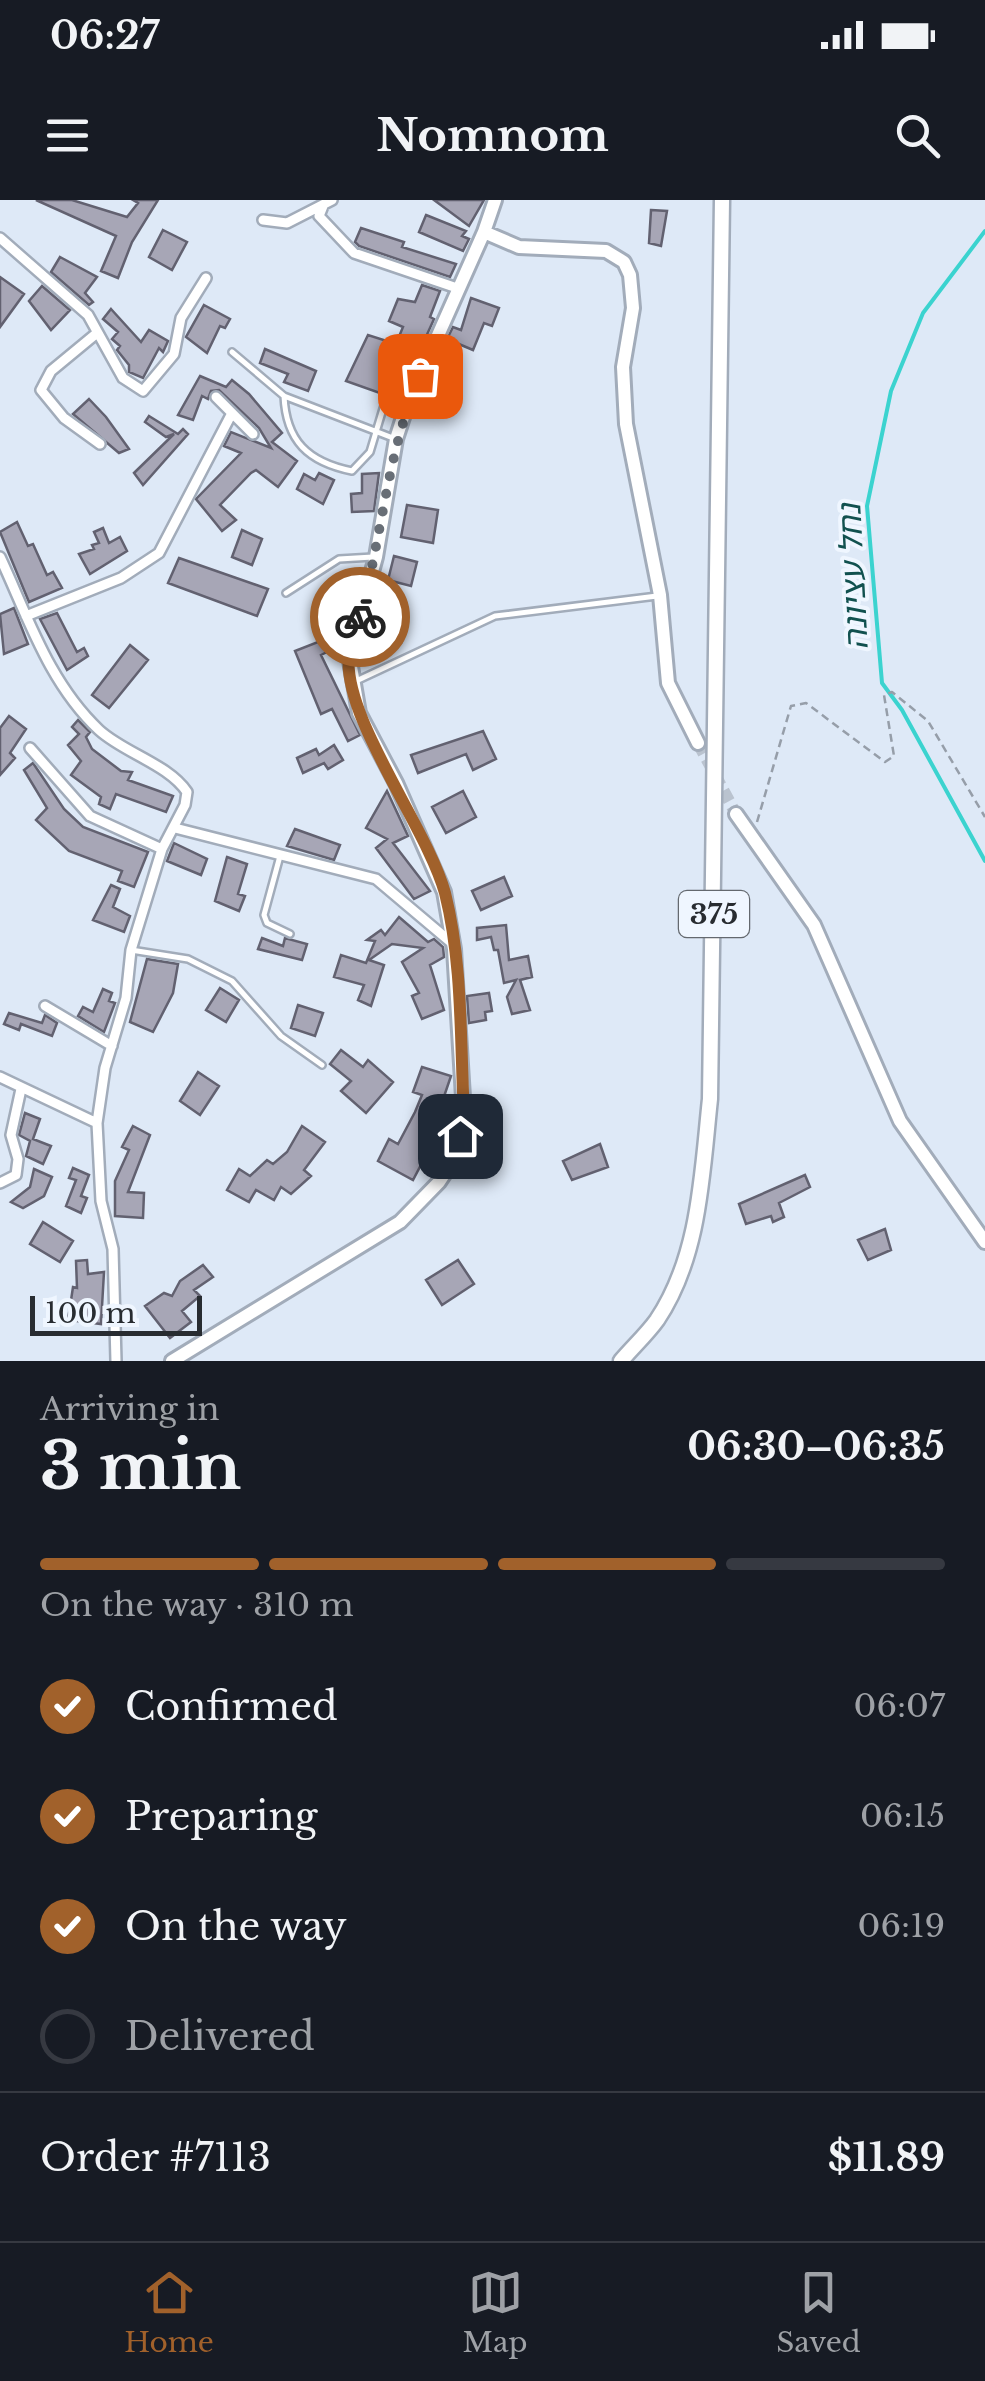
<!DOCTYPE html>
<meta charset="utf-8">
<style>
body{margin:0;font-family:"Libre Baskerville","Noto Sans Hebrew",serif;background:#242831;color:#f1f3f6;height:100vh;display:flex;flex-direction:column;font-size:38px;white-space:nowrap}
*{box-sizing:border-box;margin:0}
p{font-size:32px;color:#9ea1a6}
.icon{flex:none;width:55px;height:55px;fill:none;stroke:currentColor;stroke-width:2;stroke-linecap:round;stroke-linejoin:round}
.map{position:relative;height:1161px;overflow:hidden}
.sheet{display:flex;flex-direction:column;background:#171b24;flex:1}
.sheet>*{flex:none}
.scale{position:absolute;left:30px;bottom:25px;width:172px;box-sizing:border-box;padding-left:10px;border:5px solid #282c31;border-top:0;font-size:28px;line-height:35px;white-space:nowrap;color:#282c31;-webkit-text-stroke:8px #eff6ff;paint-order:stroke}
.pin{position:absolute;display:grid;place-items:center;width:85px;height:85px;color:#fff;margin:-42px;border-radius:20px;box-shadow:0 5px 15px #0006}
.courier{position:absolute;display:grid;place-items:center;width:100px;height:100px;margin:-50px;border:8px solid #a1612b;border-radius:50%;background:#fff;color:#222;box-shadow:0 2px 12px #0007}
.head em{font-style:normal;font-weight:700}
.head div{display:flex;flex-direction:column-reverse}
.head{display:flex;align-items:center;justify-content:space-between;height:170px;padding:0 40px}
h1{font-size:65px;font-weight:700;line-height:75px}
.bar{display:grid;grid-template-columns:repeat(4,1fr);gap:15px 10px;align-content:center;height:120px;padding:0 40px}
.bar i{height:12px;border-radius:8px;background:#363941}
.bar .selected{background:#a1612b}
.bar p{grid-column:span 4}
.line{display:flex;align-items:center;gap:25px;padding:0 40px;border-top:2px solid #363941}
.line div{flex:1}
ol{padding:0 40px;list-style:none}
li{display:flex;align-items:center;gap:30px;height:110px}
li p{margin-inline-start:auto}
li .icon{padding:10px;border-radius:50%;background:#a1612b;color:#fff;stroke-width:4}
li:last-child{color:#9ea1a6}
li i{width:55px;height:55px;border:5px solid #363941;border-radius:50%}
.status{display:flex;justify-content:space-between;align-items:center;height:70px;padding:0 50px;background:#171b24;direction:ltr}
.status svg{height:28px;fill:currentColor}
header{display:flex;justify-content:space-between;align-items:center;height:130px;padding:0 40px;background:#171b24;font-size:45px;font-weight:700}
.menu{display:flex;justify-content:space-around;align-items:center;height:140px;border-top:2px solid #363941;background:#171b24;font-size:28px;color:#9ea1a6}
.menu a{display:grid;justify-items:center;gap:5px}
.menu .selected{color:#a1612b}
.map>svg:first-child{display:block}
.lines{fill:none;stroke-linecap:round;stroke-linejoin:round}
.stream{stroke:#3bd3cf;stroke-width:4}
.building{fill:#a7a6b6;stroke:#626170;stroke-width:2.5}
.secondary-tunnel{stroke:#bac3cf;stroke-width:12;stroke-dasharray:12 6;stroke-linecap:butt}
.lane-casing{stroke:#a2acba;stroke-width:10}
.street-casing{stroke:#a2acba;stroke-width:14}
.secondary-casing{stroke:#a2acba;stroke-width:18}
.primary-casing{stroke:#a2acba;stroke-width:19}
.path{stroke:#969ea9;stroke-width:2.5;stroke-dasharray:8 5;stroke-linecap:butt}
.lane{stroke:#fff;stroke-width:5}
.street{stroke:#fff;stroke-width:9}
.secondary{stroke:#fff;stroke-width:12}
.primary{stroke:#fff;stroke-width:14}
.done{stroke:#686e76;stroke-width:10;stroke-dasharray:0 18}
.route{stroke:#a1612b;stroke-width:12}
.labels{text-anchor:middle;dominant-baseline:central;stroke-width:8;stroke-linejoin:round;paint-order:stroke}
.shield{fill:#eff6ff;stroke:#64696f;stroke-width:2.5}
.shield-label{font-size:28px;font-weight:bold;fill:#282c31}
.water-label{font-size:32px;font-style:italic;fill:#11514f;stroke:#eff6ff}
</style>
<div class="status"><b>06:27</b><svg viewBox="0 0 49 12"><path d="M0 12V9h3v3zM5 12V6h3v6zM10 12V3h3v9zM15 12V0h3v12zM26 1h20v11H26zM47 4h2v5h-2z"/></svg></div>
<header><svg class="icon" aria-label="menu" viewBox="0 0 24 24"><path d="M4 6h16M4 12h16M4 18h16"/></svg>Nomnom<svg class="icon" aria-label="search" viewBox="0 0 24 24"><circle cx="10" cy="10" r="6"/><path d="M15 15l6 6"/></svg></header>
<div class="map">
<svg width="985" height="1161" viewBox="0 0 985 1161">
<rect width="100%" height="100%" fill="#dee9f7"/>
<g class="lines">
<path class="stream" d="M985,31l-62,82 -32,78 -24,115 15,177 20,27 83,151"/>
</g>
<path class="building" d="M36,0h36l55,17 11,-14 -5,-3h25l-26,42 -14,36 -17,-7 15,-35z
M434,0h50l-15,26z
M651,10l16,1 -6,35 -12,-3z
M426,15l40,16 -4,5 7,3 -6,12 -44,-19z
M361,28l43,14 -2,5 54,17 -6,13 -91,-31 -4,-4z
M163,30l24,12 -15,28 -23,-13z
M60,57l37,20 -12,16 8,9 -4,3 -38,-33z
M0,77l24,17 -24,33z
M422,85l18,6 -10,26 4,2 -9,20 -7,-3 -27,61 -45,-16 22,-46 28,9 7,-17 -14,-6 9,-22 17,3z
M42,86l28,24 -19,20 -22,-29z
M471,98l28,10 -7,18 -8,-3 -11,27 -26,-11 6,-12 8,3z
M204,105l26,14 -5,9 -5,-2 -13,27 -21,-16z
M111,109l30,33 8,-12 19,11 -5,11 -4,-4 -16,30 -14,-6v-7l-12,-15 3,-4 -8,-7 6,-7 -15,-13z
M265,149l51,22 -8,20 -24,-9 4,-8 -28,-11z
M200,176l26,11 6,-7 17,14 33,39 -10,9 25,19 -19,26 -22,-17 -5,3 -31,32 16,15 -14,11 -26,-32 45,-46 -17,-7 7,-14 40,16 -12,-20 -40,-38 -8,1 -3,8 -6,-3 -9,24 -15,-5z
M89,199l17,18 23,32 -10,4 -46,-39z
M149,216l29,18 5,-5 5,5 -45,51 -9,-12 40,-39 -8,3 -21,-15z
M319,273l15,7 -11,24 -26,-15 7,-15 11,6z
M379,273l-5,38 -22,1 -1,-18 11,-1v-19z
M407,305l31,5 -5,33 -32,-6z
M17,322l11,24 5,-2 14,31 6,-3 9,16 -33,14 -29,-70z
M103,328l6,15 11,-6 7,14 -37,23 -11,-20 15,-5 -2,-4 7,-2 -5,-11z
M242,330l20,9 -10,26 -20,-8z
M394,356l23,6 -6,24 -23,-6z
M179,358l89,31 -11,27 -89,-33z
M14,408l14,36 -24,10 -4,-40z
M57,413l20,39 7,-4 4,8 -21,14 -27,-51z
M400,418l1,25 -21,3 -3,-27z
M328,438l5,11 -12,6 39,80 -12,6 -16,-32 -11,5 -26,-63z
M130,445l18,15 -39,48 -17,-13z
M9,516l17,13 -16,24 5,5 -15,17v-47z
M78,520l12,12 -4,5 6,12 29,22 11,1 -4,8 45,16 -7,16 -50,-18 -6,15 -11,-5 2,-7 -30,-22 10,-14 -13,-16 11,-11 -7,-7z
M483,531l13,28 -23,11 -7,-16 -48,19 -7,-18z
M334,545l9,15 -15,9 -4,-6 -21,10 -6,-15 19,-9 3,6z
M33,563l31,46 19,18 65,25 -14,35 -16,-6 4,-10 -53,-20 -33,-31 11,-12 -23,-38z
M387,591l21,45 -15,7 37,48 -16,8 -38,-51 11,-9 -21,-11z
M463,591l13,26 -30,16 -14,-26z
M295,629l45,16 -6,15 -47,-14z
M174,643l33,16 -6,16 -34,-14z
M227,657l20,7 -9,30 7,2 -6,15 -24,-10z
M504,677l8,19 -31,14 -9,-19z
M111,685l9,4 -7,18 17,9 -6,16 -31,-12z
M399,717l29,25 6,-3 9,8 1,10 -14,8 14,45 -22,9 -10,-23 7,-3 -17,-31 21,-14 -31,-4 -23,16 15,5 -13,41 -13,-6 6,-15 -30,-8 7,-22 25,8 9,-22 -8,-1 14,-10 4,5z
M506,725l3,35 19,-4 4,21 -12,3 10,30 -18,4 -5,-17 9,-17 -12,3 -6,-33h-4l-3,-13 -14,3v-12z
M262,738l21,8 2,-8 22,6 -5,16 -44,-11z
M147,759l31,5 -5,29 -20,39 -23,-10z
M220,788l19,12 -13,22 -20,-12z
M103,789l9,4 -3,8 6,2 -11,29 -26,-16 5,-9 10,5z
M489,793l3,18 -7,1 1,8 -17,3 -2,-27z
M298,805l25,8 -8,23 -24,-8z
M9,813l33,10 3,-8 12,8 -5,13 -31,-12 -2,6 -15,-6z
M341,850l22,17 5,-7 25,22 -27,31 -25,-22 10,-10 -21,-17z
M422,867l29,9 -13,38 8,3 -33,63 -35,-19 11,-22 9,5 17,-32 7,-17 -9,-3z
M198,872l21,14 -19,29 -20,-14z
M25,913l15,6 -7,20 18,7 -8,18 -17,-8 4,-15 -11,-6z
M133,926l17,9 -22,57 16,1 -1,25 -28,-2v-35l14,-31 -7,-3z
M302,926l23,16 -21,28 7,6 -20,18 -10,-7 -7,13 -18,-10 -7,12 -22,-12 12,-21 11,7 17,-16 6,4 14,-12z
M600,944l8,23 -36,13 -9,-19z
M73,968l16,7 -8,21 6,2 -6,15 -15,-7 10,-26 -7,-2z
M34,969l18,8 -8,19 -21,12 -12,-6 19,-15z
M805,975l5,12 -31,16 5,14 -11,5 -2,-6 -25,8 -7,-20z
M43,1022l30,19 -13,21 -30,-18z
M885,1029l6,21 -23,10 -10,-20z
M87,1060l1,14 16,-2 -3,52 -33,-4 5,-33 4,1 -1,-27z
M458,1060l16,24 -32,21 -16,-25z
M203,1065l10,12 -19,13 6,6 -18,15 9,11 -21,16 -25,-32 19,-13 8,3 8,-15z"/>
<g class="lines">
<path class="secondary-tunnel" d="M698,543l38,71"/>
<g class="lane-casing">
<path id="lane" d="M232,152l52,44 109,42
M284,196c2,45 24,66 68,75l18,-19 15,-50
M286,393l53,-34 34,-2
M354,482l141,-66 162,-20
M280,656l-16,59 3,8 23,11
M131,750l57,9 44,22 49,55 41,29"/>
</g>
<g class="street-casing">
<path id="street" d="M323,6l-4,10 35,37 103,35
M263,20l24,3 45,-23
M0,38l88,77 35,63 20,13 31,-37 7,-36 25,-40
M97,133l-46,38 -10,19 23,28 36,26
M216,197l37,37
M0,357c28,60 49,126 99,173 25,23 69,34 88,62l-2,13 -23,44 -31,101 -5,48 -21,70 -8,55 4,78 12,48 3,112
M26,416l95,-38 38,-25 73,-140
M30,548l60,68 72,33
M175,628l201,51 77,65
M45,806l67,40
M0,877l97,46
M0,983l16,-8 2,-16 -7,-24 10,-46"/>
</g>
<g class="secondary-casing">
<path id="secondary" d="M495,0l-11,32 35,15 87,4 18,11 6,13 3,33 -10,59 3,57 34,171 8,88 30,60
M736,614l78,111 86,196 85,121
M172,1161l228,-139 39,-40 16,-24 9,-44 -10,-165 -10,-57 -48,-109 -37,-70 -10,-58 27,-98 20,-118 11,-34 77,-173"/>
</g>
<g class="primary-casing">
<path id="primary" d="M621,1161c11,-13 26,-27 36,-41 43,-64 45,-147 53,-221l12,-899"/>
</g>
<path class="path" d="M757,622l34,-116 15,-3 79,59 9,-6 -10,-61 8,-3 36,29 57,96"/>
<use href="#lane" class="lane"/>
<use href="#street" class="street"/>
<use href="#secondary" class="secondary"/>
<use href="#primary" class="primary"/>
</g>
<g class="lines">
<path class="done" d="M360,417c22,-80 27,-165 60,-241"/>
<path class="route" d="M360,417c-4,12 -10,25 -11,37 -8,62 78,173 96,239 18,71 15,149 19,221l-4,22"/>
</g>
<g class="labels">
<rect class="shield" x="679" y="691" width="70" height="46" rx="8"/>
<g class="shield-label">
<text x="714" y="714">375</text>
</g>
<g class="water-label">
<text transform="translate(853 377) rotate(-93)">נחל עציונה</text>
</g>
</g>
</svg>
<div class="scale">100 m</div>
<div class="pin" style="left:420px;top:176px;background:#ea580c"><svg class="icon" aria-label="bag" viewBox="0 0 24 24"><path d="M5 8h14l-1 12H6zM9 8a3 3 0 0 1 6 0"/></svg></div>
<div class="pin" style="left:460px;top:936px;background:#1f2937"><svg class="icon" aria-label="home" viewBox="0 0 24 24"><path d="M3 11l9-7 9 7M6 9v11h12V9"/></svg></div>
<div class="courier" style="left:360px;top:417px"><svg class="icon" aria-label="bike" viewBox="0 0 24 24"><circle cx="6" cy="16" r="4"/><circle cx="18" cy="16" r="4"/><path d="M6 16l4-8h5l3 8M10 8l3 8H6M13 5h3"/></svg></div>
</div>
<section class="sheet">
<div class="head"><div><h1>3 min</h1><p>Arriving in</p></div><em>06:30–06:35</em></div>
<div class="bar"><i class="selected"></i><i class="selected"></i><i class="selected"></i><i></i><p>On the way · 310 m</p></div>
<ol>
<li><svg class="icon" aria-label="check" viewBox="0 0 24 24"><path d="M5 12l5 5 9-10"/></svg>Confirmed<p>06:07</p></li>
<li><svg class="icon" aria-label="check" viewBox="0 0 24 24"><path d="M5 12l5 5 9-10"/></svg>Preparing<p>06:15</p></li>
<li><svg class="icon" aria-label="check" viewBox="0 0 24 24"><path d="M5 12l5 5 9-10"/></svg>On the way<p>06:19</p></li>
<li><i></i>Delivered</li>
</ol>
<div class="line" style="height:130px"><div>Order #7113</div><b>$11.89</b></div>
</section>
<nav class="menu">
<a class="selected"><svg class="icon" aria-label="home" viewBox="0 0 24 24"><path d="M3 11l9-7 9 7M6 9v11h12V9"/></svg>Home</a>
<a><svg class="icon" aria-label="map" viewBox="0 0 24 24"><path d="M3 6l6-2 6 2 6-2v14l-6 2-6-2-6 2zM9 4v14M15 6v14"/></svg>Map</a>
<a><svg class="icon" aria-label="saved" viewBox="0 0 24 24"><path d="M7 4h10v16l-5-4-5 4z"/></svg>Saved</a>
</nav>
